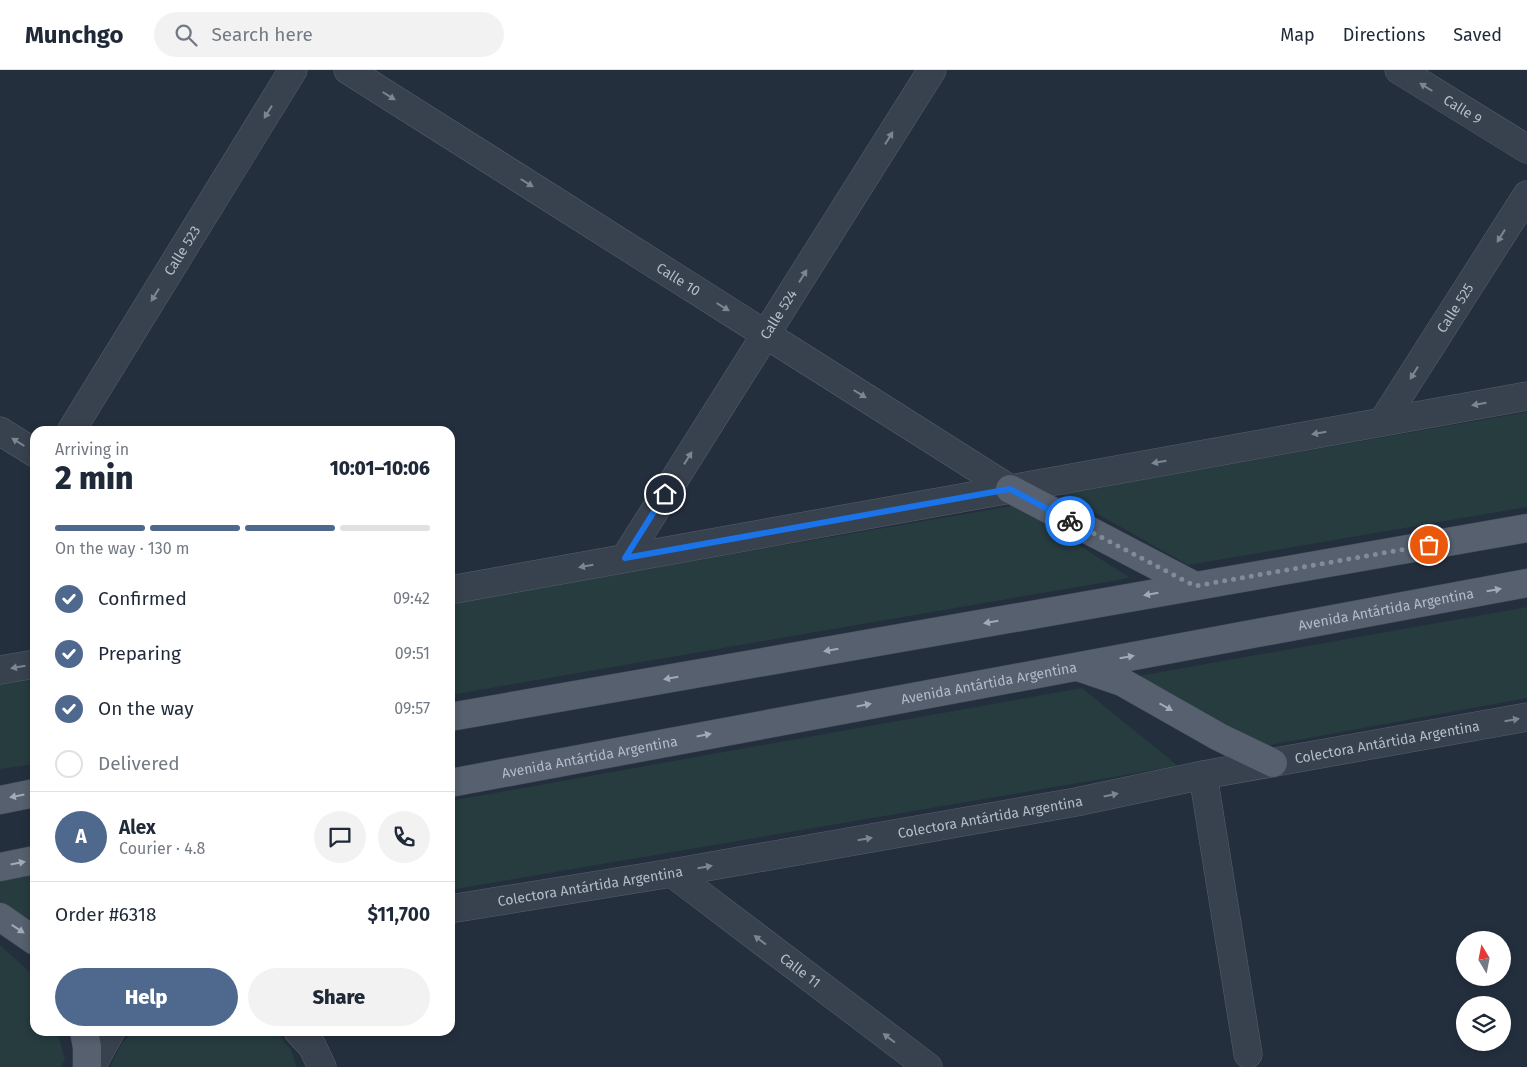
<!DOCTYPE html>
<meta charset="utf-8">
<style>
body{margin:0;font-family:"Fira Sans",sans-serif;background:#f2f2f3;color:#1f2937;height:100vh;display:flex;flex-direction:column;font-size:19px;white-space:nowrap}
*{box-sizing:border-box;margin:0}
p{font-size:16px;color:#747a83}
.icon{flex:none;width:28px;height:28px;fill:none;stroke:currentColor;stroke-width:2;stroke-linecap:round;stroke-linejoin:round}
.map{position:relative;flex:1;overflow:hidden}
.details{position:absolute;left:30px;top:356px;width:425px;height:610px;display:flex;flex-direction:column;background:#fff;border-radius:15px;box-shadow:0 2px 8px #0003}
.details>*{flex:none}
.needle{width:32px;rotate:350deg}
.controls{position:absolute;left:1456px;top:861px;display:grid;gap:10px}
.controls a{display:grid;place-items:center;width:55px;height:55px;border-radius:50%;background:#fff;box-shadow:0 2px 8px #0003;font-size:25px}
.pin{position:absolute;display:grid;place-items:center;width:42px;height:42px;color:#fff;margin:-21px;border:2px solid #fff;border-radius:50%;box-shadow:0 1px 5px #0007}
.courier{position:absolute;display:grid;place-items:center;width:50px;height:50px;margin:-25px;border:4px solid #1a73e8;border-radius:50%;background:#fff;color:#222;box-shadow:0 1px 6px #0007}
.headline em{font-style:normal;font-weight:800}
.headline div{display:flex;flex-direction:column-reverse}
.headline{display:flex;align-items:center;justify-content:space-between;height:85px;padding:0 25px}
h1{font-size:32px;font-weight:800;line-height:38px}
.bar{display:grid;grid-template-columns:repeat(4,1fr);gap:8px 5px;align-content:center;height:60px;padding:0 25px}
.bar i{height:6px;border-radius:4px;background:#e0e1e3}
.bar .selected{background:#4f688e}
.bar p{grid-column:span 4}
.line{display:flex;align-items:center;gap:12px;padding:0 25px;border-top:1px solid #e0e1e3}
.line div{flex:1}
.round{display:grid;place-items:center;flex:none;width:52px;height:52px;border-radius:26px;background:#f2f2f3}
ol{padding:0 25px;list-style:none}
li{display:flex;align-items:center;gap:15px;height:55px}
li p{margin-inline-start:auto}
li .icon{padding:5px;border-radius:50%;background:#4f688e;color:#fff;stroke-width:4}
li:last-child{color:#747a83}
li i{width:28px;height:28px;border:2px solid #e0e1e3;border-radius:50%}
.primary-button{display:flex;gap:10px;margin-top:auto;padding:10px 25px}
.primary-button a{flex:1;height:58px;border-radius:30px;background:#4f688e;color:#fff;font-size:20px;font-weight:800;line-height:58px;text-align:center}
.primary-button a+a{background:#f2f2f3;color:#1f2937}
header{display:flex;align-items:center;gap:30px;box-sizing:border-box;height:70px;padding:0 25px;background:#fff;border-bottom:1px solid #e0e1e3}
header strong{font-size:24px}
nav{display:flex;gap:28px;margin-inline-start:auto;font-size:18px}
.search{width:350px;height:45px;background:#f2f2f3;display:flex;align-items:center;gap:12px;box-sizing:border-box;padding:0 18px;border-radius:28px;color:#747a83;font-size:19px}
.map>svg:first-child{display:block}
.green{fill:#263c3f}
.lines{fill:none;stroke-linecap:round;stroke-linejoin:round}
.minor-casing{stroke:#565f6c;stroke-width:29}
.major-casing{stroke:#414a57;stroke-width:29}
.minor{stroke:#38414e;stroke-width:28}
.major{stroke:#56606e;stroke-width:28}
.oneway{fill:#7c8592}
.oneway2{fill:#a1aab7}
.done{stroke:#828b98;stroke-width:5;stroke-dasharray:0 9}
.route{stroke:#1a73e8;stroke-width:6}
.labels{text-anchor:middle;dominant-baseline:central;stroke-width:4.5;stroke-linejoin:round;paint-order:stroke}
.street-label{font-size:14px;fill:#b4bcc9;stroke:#1d2633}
</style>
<header>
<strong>Munchgo</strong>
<div class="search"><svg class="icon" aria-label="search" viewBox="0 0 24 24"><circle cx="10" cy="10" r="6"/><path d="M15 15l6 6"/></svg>Search here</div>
<nav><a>Map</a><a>Directions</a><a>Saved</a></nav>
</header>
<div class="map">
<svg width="1527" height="997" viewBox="0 0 1527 997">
<rect width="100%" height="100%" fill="#242f3e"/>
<path class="green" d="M1527,342v95l-339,58 -126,-71z
M1017,435l113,73 -680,117v-92z
M1527,537v91l-296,54 -109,-73z
M35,602v92l-35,5v-91z
M1082,618l96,78 -728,124v-89z
M35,805v47l-20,-12 -15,-7v-22z
M0,875l35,32v54h22l8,28 -4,8h-61z
M134,961h140l17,19 6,17h-187l12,-24z"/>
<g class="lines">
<g class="minor-casing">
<g id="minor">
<path id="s1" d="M348,0l662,419"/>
<path id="s2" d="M1399,0l128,79"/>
<path id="s3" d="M1383,351l144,-226"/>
<path d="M0,361l35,22"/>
<path id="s4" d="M71,361l222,-361"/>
<path id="s5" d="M625,488l307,-488"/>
<path d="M450,520l1077,-194"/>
<path d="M0,600l35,-6"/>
<path d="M1203,705l45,279"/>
<path id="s6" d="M672,803l256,194"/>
<path id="s7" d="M450,839l222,-36 404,-71 127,-27 324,-58"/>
<path d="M298,961l14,15 10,21"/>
<path d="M91,997l20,-36"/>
</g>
</g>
<g class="major-casing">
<g id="major">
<path d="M1010,419l185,97"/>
<path d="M1078,597l44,15 97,55 54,26"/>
<path d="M450,647l1077,-189"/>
<path id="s8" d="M450,713l1077,-200"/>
<path d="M0,730l35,-7"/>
<path d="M0,797l35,-7"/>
<path d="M0,847l35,24"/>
<path d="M84,961l3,16v20"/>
</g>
</g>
<use href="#minor" class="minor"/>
<use href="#major" class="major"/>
</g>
<defs><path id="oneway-solid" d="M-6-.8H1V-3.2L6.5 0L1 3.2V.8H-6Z" transform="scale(1.25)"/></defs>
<g class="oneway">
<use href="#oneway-solid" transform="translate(1426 17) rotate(-148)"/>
<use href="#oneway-solid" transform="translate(389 26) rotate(32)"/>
<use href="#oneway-solid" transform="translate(268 42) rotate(122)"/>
<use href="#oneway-solid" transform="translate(889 68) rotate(-58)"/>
<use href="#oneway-solid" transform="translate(527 113) rotate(32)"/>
<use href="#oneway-solid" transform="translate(1501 166) rotate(122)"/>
<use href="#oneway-solid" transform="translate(803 206) rotate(-58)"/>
<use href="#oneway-solid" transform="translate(155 225) rotate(122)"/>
<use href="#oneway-solid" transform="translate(723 237) rotate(32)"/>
<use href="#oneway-solid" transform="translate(1414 303) rotate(122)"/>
<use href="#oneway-solid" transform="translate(860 324) rotate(32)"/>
<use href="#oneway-solid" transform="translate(1479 334) rotate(170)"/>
<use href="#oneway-solid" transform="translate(1319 363) rotate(170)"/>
<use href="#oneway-solid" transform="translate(18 372) rotate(-148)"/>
<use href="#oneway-solid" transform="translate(688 388) rotate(-58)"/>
<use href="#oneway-solid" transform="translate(1159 392) rotate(170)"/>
<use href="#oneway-solid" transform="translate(586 496) rotate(170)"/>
<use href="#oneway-solid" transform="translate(18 597) rotate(170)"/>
<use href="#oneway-solid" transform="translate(1512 650) rotate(-10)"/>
<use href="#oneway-solid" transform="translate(1111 725) rotate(-12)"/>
<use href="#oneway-solid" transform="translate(865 769) rotate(-10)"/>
<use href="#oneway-solid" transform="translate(705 797) rotate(-10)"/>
<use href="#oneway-solid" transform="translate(760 870) rotate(-143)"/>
<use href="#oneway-solid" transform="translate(889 968) rotate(-143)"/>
</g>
<g class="oneway2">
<use href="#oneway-solid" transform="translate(1494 520) rotate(-10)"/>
<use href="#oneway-solid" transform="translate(1151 524) rotate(170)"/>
<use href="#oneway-solid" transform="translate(991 552) rotate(170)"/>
<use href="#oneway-solid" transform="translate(831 580) rotate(170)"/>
<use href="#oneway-solid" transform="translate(1127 587) rotate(-10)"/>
<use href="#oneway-solid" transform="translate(671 608) rotate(170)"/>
<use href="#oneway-solid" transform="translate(864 635) rotate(-11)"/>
<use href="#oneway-solid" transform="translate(1166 637) rotate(29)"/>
<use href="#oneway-solid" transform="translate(704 665) rotate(-11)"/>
<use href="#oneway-solid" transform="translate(17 726) rotate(169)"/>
<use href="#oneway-solid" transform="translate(18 793) rotate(-11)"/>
<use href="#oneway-solid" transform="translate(18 859) rotate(33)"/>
</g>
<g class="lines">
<path class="done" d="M1070,451l125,65 234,-41"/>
<path class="route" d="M665,424l-40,64 385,-69 60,32"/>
</g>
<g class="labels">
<g class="street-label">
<text stroke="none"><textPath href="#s2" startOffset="75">Calle 9</textPath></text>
<text stroke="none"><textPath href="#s4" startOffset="212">Calle 523</textPath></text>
<text stroke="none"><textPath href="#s1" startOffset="391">Calle 10</textPath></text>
<text stroke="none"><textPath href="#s3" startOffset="134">Calle 525</textPath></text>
<text stroke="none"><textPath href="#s5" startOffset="288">Calle 524</textPath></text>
<text stroke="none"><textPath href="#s8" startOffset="952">Avenida Antártida Argentina</textPath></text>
<text stroke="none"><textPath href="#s8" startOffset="548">Avenida Antártida Argentina</textPath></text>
<text stroke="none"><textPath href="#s7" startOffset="952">Colectora Antártida Argentina</textPath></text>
<text stroke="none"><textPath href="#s8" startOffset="142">Avenida Antártida Argentina</textPath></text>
<text stroke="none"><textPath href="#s7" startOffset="548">Colectora Antártida Argentina</textPath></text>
<text stroke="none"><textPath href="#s7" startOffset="142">Colectora Antártida Argentina</textPath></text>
<text stroke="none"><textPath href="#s6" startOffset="161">Calle 11</textPath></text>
</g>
</g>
</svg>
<div class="controls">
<a><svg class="needle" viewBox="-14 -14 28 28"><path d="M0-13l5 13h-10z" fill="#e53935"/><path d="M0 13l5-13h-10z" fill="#747a83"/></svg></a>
<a><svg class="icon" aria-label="layers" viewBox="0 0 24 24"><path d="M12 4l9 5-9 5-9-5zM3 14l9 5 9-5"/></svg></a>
</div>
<div class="pin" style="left:1429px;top:475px;background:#ea580c"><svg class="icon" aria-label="bag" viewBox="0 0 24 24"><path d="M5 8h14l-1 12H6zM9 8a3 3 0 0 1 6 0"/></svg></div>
<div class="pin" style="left:665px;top:424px;background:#1f2937"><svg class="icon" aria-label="home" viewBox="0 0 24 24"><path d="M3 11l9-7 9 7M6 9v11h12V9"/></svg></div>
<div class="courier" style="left:1070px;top:451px"><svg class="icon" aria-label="bike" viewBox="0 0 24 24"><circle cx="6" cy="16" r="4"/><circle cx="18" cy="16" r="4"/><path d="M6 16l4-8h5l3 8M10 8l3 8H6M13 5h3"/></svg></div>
<section class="details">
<div class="headline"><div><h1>2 min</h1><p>Arriving in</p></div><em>10:01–10:06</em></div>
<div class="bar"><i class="selected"></i><i class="selected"></i><i class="selected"></i><i></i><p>On the way · 130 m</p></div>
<ol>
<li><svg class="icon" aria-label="check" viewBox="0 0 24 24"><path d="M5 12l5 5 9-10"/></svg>Confirmed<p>09:42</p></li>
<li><svg class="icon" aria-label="check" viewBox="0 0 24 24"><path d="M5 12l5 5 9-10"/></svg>Preparing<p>09:51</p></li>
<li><svg class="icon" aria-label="check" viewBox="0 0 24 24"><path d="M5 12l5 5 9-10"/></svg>On the way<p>09:57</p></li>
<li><i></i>Delivered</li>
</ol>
<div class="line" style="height:90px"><b class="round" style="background:#4f688e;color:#fff">A</b><div><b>Alex</b><p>Courier · 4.8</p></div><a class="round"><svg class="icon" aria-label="chat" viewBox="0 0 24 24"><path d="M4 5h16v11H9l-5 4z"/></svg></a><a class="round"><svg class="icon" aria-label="phone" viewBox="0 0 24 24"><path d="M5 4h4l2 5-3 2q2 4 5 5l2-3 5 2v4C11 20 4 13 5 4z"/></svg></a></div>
<div class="line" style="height:65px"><div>Order #6318</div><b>$11,700</b></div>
<div class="primary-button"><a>Help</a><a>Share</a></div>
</section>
</div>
